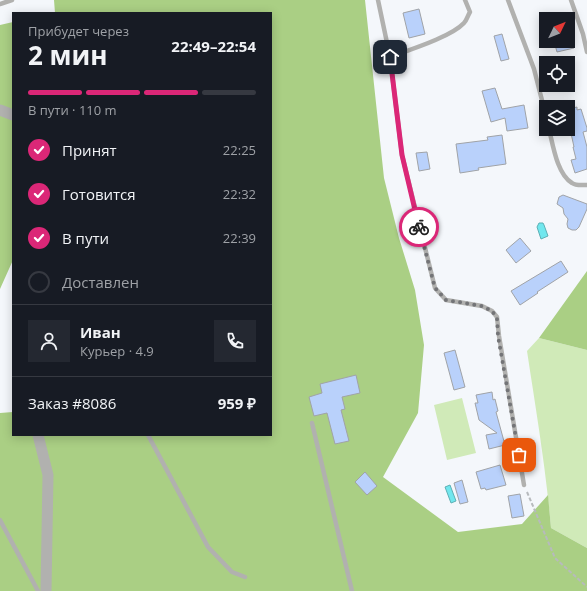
<!DOCTYPE html>
<html lang="ru">
<meta charset="utf-8">
<style>
body{margin:0;font-family:"Open Sans",sans-serif;background:#242831;color:#f1f3f6;height:100vh;display:flex;flex-direction:column;font-size:15px;white-space:nowrap}
*{box-sizing:border-box;margin:0}
p{font-size:13px;color:#9ea1a6}
.icon{flex:none;width:22px;height:22px;fill:none;stroke:currentColor;stroke-width:2;stroke-linecap:round;stroke-linejoin:round}
.map{position:relative;flex:1;overflow:hidden}
.side{position:absolute;left:12px;top:12px;width:260px;height:424px;display:flex;flex-direction:column;background:#171b24;border-radius:0px;box-shadow:0 2px 10px #0003}
.side>*{flex:none}
.needle{width:26px;rotate:47deg}
.tools{position:absolute;left:539px;top:12px;display:grid;gap:8px}
.tools a{display:grid;place-items:center;width:36px;height:36px;border-radius:0px;background:#171b24;box-shadow:0 2px 10px #0003;font-size:20px}
.pin{position:absolute;display:grid;place-items:center;width:34px;height:34px;color:#fff;margin:-17px;border-radius:8px;box-shadow:0 2px 6px #0006}
.courier{position:absolute;display:grid;place-items:center;width:40px;height:40px;margin:-20px;border:3px solid #db2777;border-radius:50%;background:#fff;color:#222;box-shadow:0 1px 5px #0007}
.summary em{font-style:normal;font-weight:700}
.summary div{display:flex;flex-direction:column-reverse}
.summary{display:flex;align-items:center;justify-content:space-between;height:68px;padding:0 16px}
h1{font-size:26px;font-weight:700;line-height:30px}
.bar{display:grid;grid-template-columns:repeat(4,1fr);gap:6px 4px;align-content:center;height:48px;padding:0 16px}
.bar i{height:5px;border-radius:3px;background:#363941}
.bar .current{background:#db2777}
.bar p{grid-column:span 4}
.line{display:flex;align-items:center;gap:10px;padding:0 16px;border-top:1px solid #363941}
.line div{flex:1}
.round{display:grid;place-items:center;flex:none;width:42px;height:42px;border-radius:0px;background:#242831}
ol{padding:0 16px;list-style:none}
li{display:flex;align-items:center;gap:12px;height:44px}
li p{margin-inline-start:auto}
li .icon{padding:4px;border-radius:50%;background:#db2777;color:#fff;stroke-width:4}
li:last-child{color:#9ea1a6}
li i{width:22px;height:22px;border:2px solid #363941;border-radius:50%}
.map>svg:first-child{display:block}
.green{fill:#d0eab8}
.forest{fill:#aacf84}
.water{fill:#71e7ee;stroke:#5db0b5}
.building{fill:#b9d1fb;stroke:#a0a3a7}
.lines{fill:none;stroke-linecap:round;stroke-linejoin:round}
.path{stroke:#b7babd;stroke-width:2;stroke-dasharray:4 2;stroke-linecap:butt}
.service{stroke:#b1b1af;stroke-width:4.5}
.tertiary{stroke:#b1b1af;stroke-width:11}
.done{stroke:#737477;stroke-width:4;stroke-dasharray:0 7.2}
.route{stroke:#db2777;stroke-width:5}
</style>
<div class="map">
<svg width="587" height="591" viewBox="0 0 587 591">
<rect width="100%" height="100%" fill="#f4f7fb"/>
<path class="green" d="M539,338l48,12v198l-36,-20c-5,-59 -15,-118 -24,-177z
M462,398l14,55 -29,7 -13,-55z"/>
<path class="forest" d="M54,0h311l19,178 15,60 16,52 9,55 -6,68 -35,64 75,55 64,-8 26,-29 3,33 36,20v43h-587v-178l13,-1v23h258v-422h-216z
M13,22v238l-13,29v-264z
M587,271v79l-48,-12z"/>
<path class="water" d="M539,223h4l1,2 4,11 -7,3 -4,-12z
M450,485l6,16 -5,2 -6,-16z"/>
<path class="building" d="M419,9l6,25 -16,4 -6,-25z
M502,34l7,25 -8,2 -7,-25z
M554,41h18l2,7 -17,4z
M495,88l7,21 22,-4 4,23 -21,3 -2,-13 -14,4 -9,-31z
M577,107v3l4,-1 6,19v3l-4,1 4,15v22l-12,4 -4,-13 5,-1 -3,-12h1l-5,-23 1,-1 -2,-8h2l-1,-6z
M502,135l4,29 -28,4 1,2 -19,3 -4,-29 32,-4 -1,-3z
M427,152l3,17 -11,2 -3,-18z
M563,195l24,9v5l-8,18 -3,3h-4l-4,-2 -1,-4 1,-5 -4,-5 -1,-6 -6,-4 2,-7z
M520,238l11,13 -15,12 -10,-13z
M561,261l7,11 -31,20 1,1 -18,12 -9,-14z
M455,350l10,37 -11,3 -10,-37z
M356,375l4,18 -18,4 3,12 -4,1 8,31 -14,3 -8,-31 -13,3 -5,-19 13,-4 -2,-9z
M492,392l1,8 2,-1 3,12 -2,1 9,33 -16,4 -3,-14 11,-2 -18,-13 -4,-17h3l-2,-8z
M500,465l6,20 -20,5 -1,-2 -4,1 -5,-17z
M365,472l12,14 -10,9 -12,-13z
M462,480l6,22 -8,2 -6,-21z
M520,494l4,22 -12,2 -4,-22z"/>
<g class="lines">
<path class="path" d="M527,492l28,66 32,29"/>
<path class="service" d="M378,0l12,57 12,98 33,133 11,12 36,6 10,5 5,6 2,19 25,149
M508,0l26,69 12,47
M571,0l12,34 4,18
M0,4l12,-4
M390,57c19,-7 61,-20 74,-34 3,-3 4,-8 6,-11l-5,-12
M549,129c4,16 8,45 23,54 4,3 10,2 15,2
M312,423l40,168
M148,435l60,112 24,25 13,5
M0,520l38,71"/>
<path class="tertiary" d="M0,110l13,5
M38,435l10,40 -2,116"/>
</g>
<g class="lines">
<path class="done" d="M419,227l16,61 11,12 36,6 10,5 5,7 1,18 21,119"/>
<path class="route" d="M390,57l12,98 17,72"/>
</g>
</svg>
<div class="tools">
<a><svg class="needle" viewBox="-14 -14 28 28"><path d="M0-13l5 13h-10z" fill="#e53935"/><path d="M0 13l5-13h-10z" fill="#9ea1a6"/></svg></a>
<a><svg class="icon" aria-label="locate" viewBox="0 0 24 24"><circle cx="12" cy="12" r="6"/><path d="M12 2v4M12 18v4M2 12h4M18 12h4"/></svg></a>
<a><svg class="icon" aria-label="layers" viewBox="0 0 24 24"><path d="M12 4l9 5-9 5-9-5zM3 14l9 5 9-5"/></svg></a>
</div>
<div class="pin" style="left:519px;top:455px;background:#ea580c"><svg class="icon" aria-label="bag" viewBox="0 0 24 24"><path d="M5 8h14l-1 12H6zM9 8a3 3 0 0 1 6 0"/></svg></div>
<div class="pin" style="left:390px;top:57px;background:#1f2937"><svg class="icon" aria-label="home" viewBox="0 0 24 24"><path d="M3 11l9-7 9 7M6 9v11h12V9"/></svg></div>
<div class="courier" style="left:419px;top:227px"><svg class="icon" aria-label="bike" viewBox="0 0 24 24"><circle cx="6" cy="16" r="4"/><circle cx="18" cy="16" r="4"/><path d="M6 16l4-8h5l3 8M10 8l3 8H6M13 5h3"/></svg></div>
<section class="side">
<div class="summary"><div><h1>2 мин</h1><p>Прибудет через</p></div><em>22:49–22:54</em></div>
<div class="bar"><i class="current"></i><i class="current"></i><i class="current"></i><i></i><p>В пути · 110 m</p></div>
<ol>
<li><svg class="icon" aria-label="check" viewBox="0 0 24 24"><path d="M5 12l5 5 9-10"/></svg>Принят<p>22:25</p></li>
<li><svg class="icon" aria-label="check" viewBox="0 0 24 24"><path d="M5 12l5 5 9-10"/></svg>Готовится<p>22:32</p></li>
<li><svg class="icon" aria-label="check" viewBox="0 0 24 24"><path d="M5 12l5 5 9-10"/></svg>В пути<p>22:39</p></li>
<li><i></i>Доставлен</li>
</ol>
<div class="line" style="height:72px"><a class="round"><svg class="icon" aria-label="person" viewBox="0 0 24 24"><circle cx="12" cy="8" r="4"/><path d="M4 21q1-7 8-7t8 7"/></svg></a><div><b>Иван</b><p>Курьер · 4.9</p></div><a class="round"><svg class="icon" aria-label="phone" viewBox="0 0 24 24"><path d="M5 4h4l2 5-3 2q2 4 5 5l2-3 5 2v4C11 20 4 13 5 4z"/></svg></a></div>
<div class="line" style="height:52px"><div>Заказ #8086</div><b>959 ₽</b></div>
</section>
</div>
